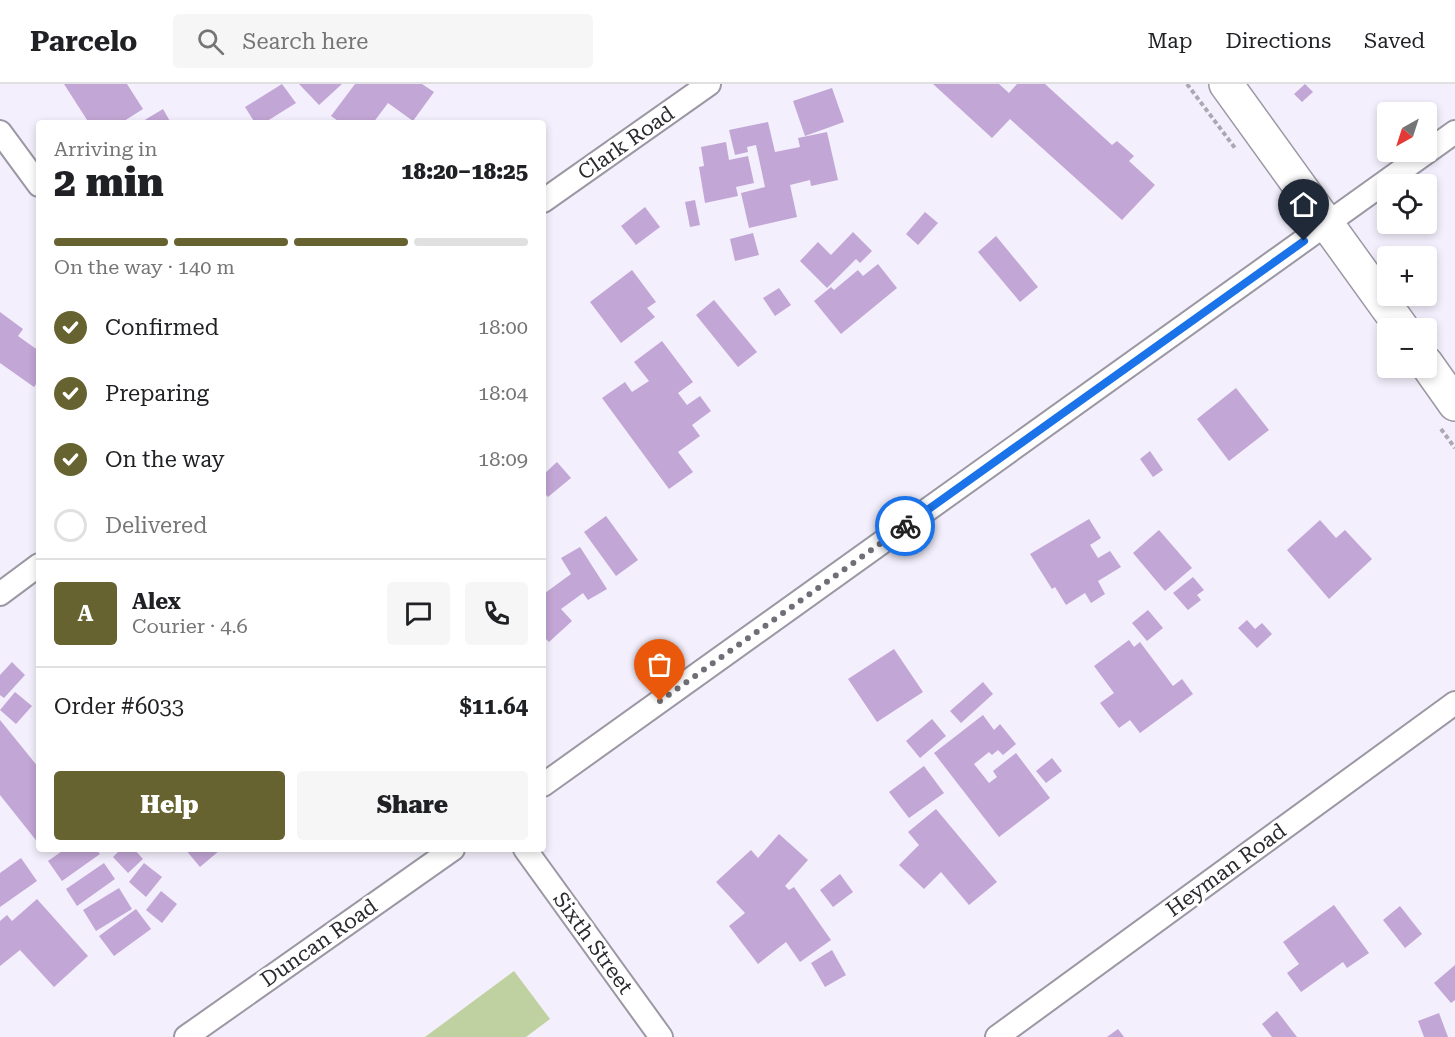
<!DOCTYPE html>
<meta charset="utf-8">
<style>
body{margin:0;font-family:"Roboto Serif",serif;background:#f6f6f6;color:#202124;height:100vh;display:flex;flex-direction:column;font-size:22px;white-space:nowrap}
*{box-sizing:border-box;margin:0}
p{font-size:20px;color:#757577}
.icon{flex:none;width:33px;height:33px;fill:none;stroke:currentColor;stroke-width:2;stroke-linecap:round;stroke-linejoin:round}
.map{position:relative;flex:1;overflow:hidden}
.details{position:absolute;left:36px;top:36px;width:510px;height:732px;display:flex;flex-direction:column;background:#fff;border-radius:6px;box-shadow:0 3px 9px #0003}
.details>*{flex:none}
.needle{width:39px;rotate:219deg}
.fabs{position:absolute;left:1377px;top:18px;display:grid;gap:12px}
.fabs a{display:grid;place-items:center;width:60px;height:60px;border-radius:6px;background:#fff;box-shadow:0 3px 9px #0003;font-size:30px}
.pin{position:absolute;display:grid;place-items:center;width:51px;height:51px;color:#fff;margin:-62px -26px;border-radius:50% 50% 50% 0;rotate:-45deg;box-shadow:0 0 6px #0007}
.pin .icon{rotate:45deg}
.courier{position:absolute;display:grid;place-items:center;width:60px;height:60px;margin:-30px;border:4px solid #1a73e8;border-radius:50%;background:#fff;color:#222;box-shadow:0 2px 8px #0007}
.overview em{font-style:normal;font-weight:800}
.overview div{display:flex;flex-direction:column-reverse}
.overview{display:flex;align-items:center;justify-content:space-between;height:102px;padding:0 18px}
h1{font-size:39px;font-weight:800;line-height:45px}
.bar{display:grid;grid-template-columns:repeat(4,1fr);gap:9px 6px;align-content:center;height:72px;padding:0 18px}
.bar i{height:8px;border-radius:4px;background:#e0e0e0}
.bar .current{background:#676330}
.bar p{grid-column:span 4}
.line{display:flex;align-items:center;gap:15px;padding:0 18px;border-top:2px solid #e0e0e0}
.line div{flex:1}
.round{display:grid;place-items:center;flex:none;width:63px;height:63px;border-radius:6px;background:#f6f6f6}
ol{padding:0 18px;list-style:none}
li{display:flex;align-items:center;gap:18px;height:66px}
li p{margin-inline-start:auto}
li .icon{padding:6px;border-radius:50%;background:#676330;color:#fff;stroke-width:4}
li:last-child{color:#757577}
li i{width:33px;height:33px;border:3px solid #e0e0e0;border-radius:50%}
.button{display:flex;gap:12px;margin-top:auto;padding:12px 18px}
.button a{flex:1;height:69px;border-radius:6px;background:#676330;color:#fff;font-size:24px;font-weight:800;line-height:69px;text-align:center}
.button a+a{background:#f6f6f6;color:#202124}
header{display:flex;align-items:center;gap:36px;box-sizing:border-box;height:84px;padding:0 30px;background:#fff;border-bottom:2px solid #e0e0e0}
header strong{font-size:28px}
nav{display:flex;gap:33px;margin-inline-start:auto;font-size:21px}
.search{width:420px;height:54px;background:#f6f6f6;display:flex;align-items:center;gap:15px;box-sizing:border-box;padding:0 21px;border-radius:6px;color:#757577;font-size:22px}
.map>svg:first-child{display:block}
.green{fill:#c0d1a1}
.building{fill:#c2a6d5}
.lines{fill:none;stroke-linecap:round;stroke-linejoin:round}
.minor-casing{stroke:#9b97a3;stroke-width:26}
.trunk-casing{stroke:#9b97a3;stroke-width:36}
.path{stroke:#aba8b2;stroke-width:4;stroke-dasharray:4.5 3;stroke-linecap:butt}
.minor{stroke:#fff;stroke-width:22}
.trunk{stroke:#fff;stroke-width:33}
.done{stroke:#706e76;stroke-width:6;stroke-dasharray:0 10.8}
.route{stroke:#1a73e8;stroke-width:8}
.labels{text-anchor:middle;dominant-baseline:central;stroke-width:6;stroke-linejoin:round;paint-order:stroke}
.street-label{font-size:21px;fill:#2a292e;stroke:#fff}
</style>
<header>
<strong>Parcelo</strong>
<div class="search"><svg class="icon" aria-label="search" viewBox="0 0 24 24"><circle cx="10" cy="10" r="6"/><path d="M15 15l6 6"/></svg>Search here</div>
<nav><a>Map</a><a>Directions</a><a>Saved</a></nav>
</header>
<div class="map">
<svg width="1455" height="953" viewBox="0 0 1455 953">
<rect width="100%" height="100%" fill="#f3effc"/>
<path class="green" d="M514,887l36,48 -24,18h-101z"/>
<path class="building" d="M64,0h63l16,25 -22,14h-32z
M282,0l14,19 -32,20h-9l-10,-16z
M299,0h43l-23,21z
M355,0h67l12,8 -21,29 -25,-18 -15,20h-32l-10,-7z
M933,0h66l10,9 8,-9h28l67,61 5,-4 17,15 -5,5 26,24 -33,35 -112,-101 -18,19z
M1305,0l8,8 -11,10 -8,-8z
M832,4l12,34 -39,14 -12,-35z
M163,25l8,14h-27l-1,-2z
M768,38l7,30 25,-5 -2,-9 29,-6 11,48 -27,6 -1,-6 -20,5 7,32 -48,11 -8,-35 24,-6 -9,-42 -9,2 1,5 -13,3 -6,-25z
M726,58l3,18 19,-4 6,27 -18,4 2,9 -33,7 -6,-36 5,-1 -3,-19z
M695,116l5,25 -10,2 -5,-25z
M645,123l15,20 -24,18 -15,-19z
M925,128l13,11 -20,22 -12,-11z
M853,148l19,19 -12,12 -4,-4 -29,29 -27,-27 18,-19 13,13z
M753,149l6,22 -24,6 -5,-22z
M996,152l42,51 -18,15 -42,-50z
M878,180l19,24 -56,46 -27,-33 17,-14 3,3 24,-20 5,6z
M632,186l24,32 -9,6 8,9 -34,26 -31,-41z
M779,204l12,17 -16,11 -12,-18z
M714,216l43,52 -19,15 -42,-52z
M0,228l23,17 -5,7 21,15v29l-5,7 -34,-24z
M662,257l31,41 -15,11 9,12 13,-9 11,15 -19,14 8,11 -22,16 15,20 -24,17 -67,-91 23,-16 7,10 17,-11 -15,-19z
M1236,304l33,42 -40,31 -32,-42z
M1150,367l13,19 -10,7 -13,-18z
M557,378l14,16 -23,19 -5,-6v-16z
M606,432l32,44 -22,16 -32,-44z
M1089,435l12,19 -11,7 8,13 12,-7 11,16 -23,14 7,13 -14,9 -6,-10 -19,12 -11,-18 -3,2 -22,-35z
M1320,436l16,18 9,-8 27,29 -43,40 -42,-49z
M1159,446l33,38 -27,23 -32,-38z
M580,463l27,42 -19,11 -5,-7 -22,16 11,12 -23,21 -6,-6v-46l2,3 26,-19 -10,-16z
M1193,493l11,13 -7,5 4,5 -13,10 -15,-17z
M1148,526l15,18 -16,13 -15,-18z
M1247,536l8,9 7,-6 10,11 -15,14 -19,-20z
M1129,556l5,7 6,-5 33,44 9,-7 11,15 -53,39 -10,-13 -11,8 -19,-25 14,-10 -20,-27z
M894,565l29,43 -46,30 -29,-43z
M12,578l13,13 -21,23 -4,-3v-20z
M983,598l10,12 -32,29 -11,-12z
M15,608l17,14 -16,18 -16,-14z
M983,631l11,15 6,-6 16,20 -13,11 -5,-5 -6,5 -3,-3 -15,12 15,19 8,-6 -4,-6 23,-18 34,45 -51,39 -65,-84z
M932,635l14,17 -26,22 -14,-17z
M0,636l39,48v76l-39,-49z
M1052,674l10,13 -16,12 -10,-12z
M924,682l20,27 -35,25 -20,-26z
M936,725l61,73 -28,23 -28,-33 -17,17 -25,-24 20,-20 -11,-13z
M779,750l29,26 -23,26 4,4 5,-3 37,53 -31,22 -14,-20 -28,22 -29,-38 16,-13 -29,-31 35,-32 7,8z
M65,765h31l4,5 -38,27 -14,-20z
M121,765h13l9,10 -15,14 -15,-16z
M185,765h32l2,2 -19,16z
M21,774l16,23 -37,26v-34z
M104,779l11,16 -38,27 -11,-17z
M144,779l18,14 -16,20 -17,-15z
M840,790l13,18 -20,15 -13,-17z
M119,804l13,21 -36,22 -13,-21z
M161,807l16,13 -15,19 -16,-13z
M37,815l51,57 -34,31 -34,-37 -20,16v-45l7,-6 5,6z
M1334,821l35,48 -22,15 -4,-6 -42,30 -14,-19 12,-9 -16,-22z
M1400,822l22,28 -17,14 -22,-28z
M136,825l15,20 -37,27 -15,-20z
M832,866l14,25 -21,12 -14,-24z
M1455,881v35l-4,3 -17,-20z
M1277,927l20,26h-25l-10,-13z
M1439,929l9,24h-24l-6,-16z
M1118,945l6,8h-17z"/>
<g class="lines">
<g class="minor-casing">
<path id="minor" d="M0,48l39,53
M543,117l166,-117
M0,510l39,-29
M543,701l912,-653
M525,765l136,188
M186,953l267,-188
M997,953l458,-334"/>
</g>
<g class="trunk-casing">
<path id="trunk" d="M1226,0l176,244
M1426,279l29,41"/>
</g>
<path class="path" d="M1187,0l48,64
M1441,345l14,19"/>
<use href="#minor" class="minor"/>
<use href="#trunk" class="trunk"/>
</g>
<g class="lines">
<path class="done" d="M660,617l245,-175"/>
<path class="route" d="M905,442l399,-285"/>
</g>
<g class="labels">
<g class="street-label">
<text transform="translate(626 59) rotate(-35)">Clark Road</text>
<text transform="translate(1226 786) rotate(-36)">Heyman Road</text>
<text transform="translate(319 859) rotate(-35)">Duncan Road</text>
<text transform="translate(593 859) rotate(54)">Sixth Street</text>
</g>
</g>
</svg>
<div class="fabs">
<a><svg class="needle" viewBox="-14 -14 28 28"><path d="M0-13l5 13h-10z" fill="#e53935"/><path d="M0 13l5-13h-10z" fill="#757577"/></svg></a>
<a><svg class="icon" aria-label="locate" viewBox="0 0 24 24"><circle cx="12" cy="12" r="6"/><path d="M12 2v4M12 18v4M2 12h4M18 12h4"/></svg></a>
<a>+</a>
<a>−</a>
</div>
<div class="pin" style="left:660px;top:617px;background:#ea580c"><svg class="icon" aria-label="bag" viewBox="0 0 24 24"><path d="M5 8h14l-1 12H6zM9 8a3 3 0 0 1 6 0"/></svg></div>
<div class="pin" style="left:1304px;top:157px;background:#1f2937"><svg class="icon" aria-label="home" viewBox="0 0 24 24"><path d="M3 11l9-7 9 7M6 9v11h12V9"/></svg></div>
<div class="courier" style="left:905px;top:442px"><svg class="icon" aria-label="bike" viewBox="0 0 24 24"><circle cx="6" cy="16" r="4"/><circle cx="18" cy="16" r="4"/><path d="M6 16l4-8h5l3 8M10 8l3 8H6M13 5h3"/></svg></div>
<section class="details">
<div class="overview"><div><h1>2 min</h1><p>Arriving in</p></div><em>18:20–18:25</em></div>
<div class="bar"><i class="current"></i><i class="current"></i><i class="current"></i><i></i><p>On the way · 140 m</p></div>
<ol>
<li><svg class="icon" aria-label="check" viewBox="0 0 24 24"><path d="M5 12l5 5 9-10"/></svg>Confirmed<p>18:00</p></li>
<li><svg class="icon" aria-label="check" viewBox="0 0 24 24"><path d="M5 12l5 5 9-10"/></svg>Preparing<p>18:04</p></li>
<li><svg class="icon" aria-label="check" viewBox="0 0 24 24"><path d="M5 12l5 5 9-10"/></svg>On the way<p>18:09</p></li>
<li><i></i>Delivered</li>
</ol>
<div class="line" style="height:108px"><b class="round" style="background:#676330;color:#fff">A</b><div><b>Alex</b><p>Courier · 4.6</p></div><a class="round"><svg class="icon" aria-label="chat" viewBox="0 0 24 24"><path d="M4 5h16v11H9l-5 4z"/></svg></a><a class="round"><svg class="icon" aria-label="phone" viewBox="0 0 24 24"><path d="M5 4h4l2 5-3 2q2 4 5 5l2-3 5 2v4C11 20 4 13 5 4z"/></svg></a></div>
<div class="line" style="height:78px"><div>Order #6033</div><b>$11.64</b></div>
<div class="button"><a>Help</a><a>Share</a></div>
</section>
</div>
